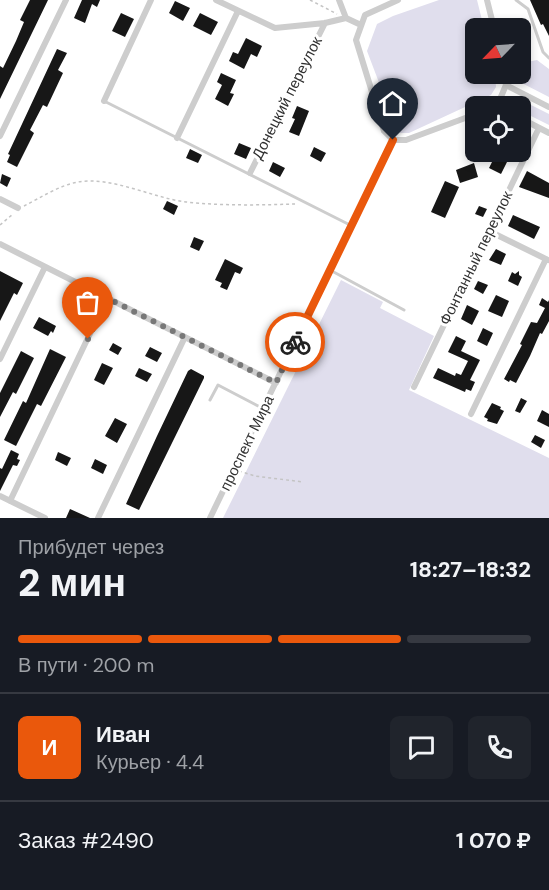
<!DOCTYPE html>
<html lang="ru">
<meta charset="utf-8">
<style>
body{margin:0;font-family:"DM Sans",sans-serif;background:#20242c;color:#f1f3f6;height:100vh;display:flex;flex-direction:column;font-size:22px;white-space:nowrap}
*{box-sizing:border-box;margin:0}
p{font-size:20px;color:#9ea1a6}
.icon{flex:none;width:33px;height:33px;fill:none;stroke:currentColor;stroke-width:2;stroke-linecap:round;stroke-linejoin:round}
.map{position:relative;height:518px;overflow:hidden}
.drawer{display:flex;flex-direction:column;background:#171b24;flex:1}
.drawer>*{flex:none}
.needle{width:39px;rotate:245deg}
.buttons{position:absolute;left:465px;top:18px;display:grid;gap:12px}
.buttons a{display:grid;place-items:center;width:66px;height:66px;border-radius:9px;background:#171b24;box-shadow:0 3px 9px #0003;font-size:30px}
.pin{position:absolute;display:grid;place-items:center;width:51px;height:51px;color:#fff;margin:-62px -26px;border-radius:50% 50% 50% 0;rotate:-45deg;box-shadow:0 0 6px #0007}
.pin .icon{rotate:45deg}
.courier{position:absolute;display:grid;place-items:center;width:60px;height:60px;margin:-30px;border:4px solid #ea580c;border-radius:50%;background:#fff;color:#222;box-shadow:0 2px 8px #0007}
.summary em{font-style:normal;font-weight:800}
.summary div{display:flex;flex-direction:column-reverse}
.summary{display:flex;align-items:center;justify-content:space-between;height:102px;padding:0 18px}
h1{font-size:39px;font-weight:800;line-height:45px}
.bar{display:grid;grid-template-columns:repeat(4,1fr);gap:9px 6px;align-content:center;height:72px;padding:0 18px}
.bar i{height:8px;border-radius:4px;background:#363941}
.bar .current{background:#ea580c}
.bar p{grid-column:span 4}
.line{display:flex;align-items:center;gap:15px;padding:0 18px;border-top:2px solid #363941}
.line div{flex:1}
.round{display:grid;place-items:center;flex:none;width:63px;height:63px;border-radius:9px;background:#20242c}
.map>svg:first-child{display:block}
.green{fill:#e0deed}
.building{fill:#171717}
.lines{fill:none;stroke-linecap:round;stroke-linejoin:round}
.path{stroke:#c4c4c4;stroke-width:1.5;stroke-dasharray:3 3;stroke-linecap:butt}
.service{stroke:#cdcdcd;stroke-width:3}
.minor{stroke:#cdcdcd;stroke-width:6}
.done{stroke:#787878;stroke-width:6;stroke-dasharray:0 10.8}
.route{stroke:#ea580c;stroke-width:8}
.labels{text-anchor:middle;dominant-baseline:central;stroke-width:6;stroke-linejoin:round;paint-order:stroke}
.street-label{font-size:15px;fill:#303030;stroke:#fff}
</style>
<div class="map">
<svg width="549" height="518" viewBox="0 0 549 518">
<rect width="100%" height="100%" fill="#fff"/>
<path class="green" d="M439,0h38l7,28h-8v46h19l1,13 -5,8 -82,38h-9l-6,-11 -27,-71 10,-27 16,-8z
M521,38l6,24 10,-2 12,9v28l-39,-20 -1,-3h11z
M515,97l34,17v11l-28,-14 -1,-5h-10l-2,-2 2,-5z
M341,280l42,22 -3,6 54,28 -25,54 140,68v60h-326z"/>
<path class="building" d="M30,0h18l-48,99v-33l3,2 13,-27 8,-19 -4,-2z
M82,0h18l-3,7 -5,-3 -7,19 -11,-5z
M530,0h19v36l-6,-12 -2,1z
M175,1l15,7 -7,13 -14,-8z
M121,13l13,6 -9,18 -13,-6z
M200,13l18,9 -7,13 -18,-9z
M246,38l16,8 -5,11 -6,-3 -7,15 -15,-8 4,-9 5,2z
M57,49l10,4 -9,17 5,3 -16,34 -4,-2 -13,25 4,3 -17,34 -10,-5 3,-7 -2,-1z
M221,73l15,7 -6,13 4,1 -6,12 -13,-7 7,-14 -5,-3z
M297,106l12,5 -10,25 -10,-4 6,-13 -3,-1z
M239,143l12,5 -5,11 -12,-5z
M314,147l12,6 -5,9 -11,-6z
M190,149l12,6 -4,8 -12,-5z
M495,156l12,6 -6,12 -12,-6z
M273,162l12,6 -5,9 -11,-6z
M474,163l4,14 -18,6 -4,-13z
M527,171l22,12v15l-30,-11z
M2,174l9,4 -4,9 -7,-4z
M445,181l14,6 -14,31 -14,-6z
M167,201l11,5 -4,9 -11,-6z
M479,206l8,3 -4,8 -8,-3z
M513,215l27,12 -6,12 -26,-13z
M194,237l10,4 -5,10 -9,-4z
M496,249l10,5 -5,11 -12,-5z
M225,259l18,9 -3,6 -5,-2 -8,18 -7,-3 2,-4 -7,-3z
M0,271l23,12 -6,12 -3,-2 -14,28z
M519,271v4l3,2 -4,9 -10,-5 4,-9 3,2z
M478,281l10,4 -5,9 -9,-5z
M496,295l13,6 -7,16 -14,-6z
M542,298l6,4 1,-2v21l-7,13 -2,-1 -10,23 -14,27 -6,-3 -1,2 -5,-3 18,-34 -2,-1 11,-22 6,1 8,-15 -6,-3z
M467,305l12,6 -7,14 -11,-6z
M39,317l17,9 -3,7 -2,-2 -3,5 -15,-8z
M483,328l10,5 -6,13 -10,-5z
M456,336l10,5 -5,10 19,9 -10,20 5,2 -4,9 -5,-2 -1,3 -32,-14 5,-10 17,8 1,-3 5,2 7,-14 -20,-9z
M113,343l9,5 -4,7 -9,-5z
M150,347l12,6 -5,9 -12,-6z
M50,349l16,8 -25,49 -4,-2 -21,42 -12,-6 19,-39 3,2z
M21,351l13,7 -18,36 -3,-2 -13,25v-24z
M102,363l11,5 -9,17 -10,-5z
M139,368l13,6 -5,8 -12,-6z
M191,369l13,7v2l-65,132 -13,-6 31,-68 31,-65z
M521,398l6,3 -7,12 -5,-2z
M492,403l9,4 -1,2 4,2 -7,13 -10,-3 1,-2 -4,-2z
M542,410l7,4v13l-12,-6z
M115,418l12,6 -10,19 -12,-7z
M535,435l10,5 -4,8 -10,-6z
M11,450l8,4 -2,5 3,1 -3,6 -4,-1 -13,26v-23l2,1z
M58,452l13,6 -4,8 -12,-6z
M95,459l12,6 -4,9 -12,-6z
M70,509l20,9h-24z"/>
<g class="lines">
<path class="path" d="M310,0l27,14
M24,206c16,-8 36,-21 54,-24 33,-6 75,16 108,20 37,4 74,3 110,2
M0,225l13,-11
M239,471l16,5 48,6"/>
<path class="service" d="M516,0l12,9 15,43 6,6
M104,101l248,125
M330,270l74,40
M210,400l8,-15 44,23"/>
<path class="minor" d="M216,0l59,28 50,-5 21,-5
M339,0l7,18 15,7
M398,0l-33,15 -9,25 28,91 9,9h13l70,-26
M487,0l7,28
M506,85l43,22
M104,101l47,-101
M497,106l9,-21 -3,-11
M520,118l29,15
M0,136l66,-136
M177,138l61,-127
M250,173l75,-150
M0,199l18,9
M489,231l59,29
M0,244l276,139
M0,359l45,-92
M414,387l125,-259
M471,414l75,-155
M0,496l45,22
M10,501l97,-203
M98,518l87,-181
M210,518l183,-378"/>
</g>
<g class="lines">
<path class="done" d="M88,339l19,-41 169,85 19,-41"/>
<path class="route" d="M295,342l98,-202"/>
</g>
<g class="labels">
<g class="street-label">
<text transform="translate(287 98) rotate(-63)">Донецкий переулок</text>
<text transform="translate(476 258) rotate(-64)">Фонтанный переулок</text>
<text transform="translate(247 443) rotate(-64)">проспект Мира</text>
</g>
</g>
</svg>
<div class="buttons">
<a><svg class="needle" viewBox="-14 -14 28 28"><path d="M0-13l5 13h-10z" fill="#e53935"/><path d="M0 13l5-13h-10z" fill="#9ea1a6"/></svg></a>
<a><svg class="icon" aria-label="locate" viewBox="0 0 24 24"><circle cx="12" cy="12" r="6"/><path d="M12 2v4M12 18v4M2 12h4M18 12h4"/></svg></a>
</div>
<div class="pin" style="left:88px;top:339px;background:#ea580c"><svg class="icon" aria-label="bag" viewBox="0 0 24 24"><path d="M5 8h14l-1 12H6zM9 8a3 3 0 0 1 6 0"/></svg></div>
<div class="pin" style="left:393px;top:140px;background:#1f2937"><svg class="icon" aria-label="home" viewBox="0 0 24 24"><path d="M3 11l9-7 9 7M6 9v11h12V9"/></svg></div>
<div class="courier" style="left:295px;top:342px"><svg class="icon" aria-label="bike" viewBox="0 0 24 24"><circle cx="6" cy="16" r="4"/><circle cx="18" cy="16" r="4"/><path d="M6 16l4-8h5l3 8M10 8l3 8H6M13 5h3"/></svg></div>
</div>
<section class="drawer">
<div class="summary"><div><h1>2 мин</h1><p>Прибудет через</p></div><em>18:27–18:32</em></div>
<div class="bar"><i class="current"></i><i class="current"></i><i class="current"></i><i></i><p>В пути · 200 m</p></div>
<div class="line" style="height:108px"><b class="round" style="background:#ea580c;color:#fff">И</b><div><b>Иван</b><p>Курьер · 4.4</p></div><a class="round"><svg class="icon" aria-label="chat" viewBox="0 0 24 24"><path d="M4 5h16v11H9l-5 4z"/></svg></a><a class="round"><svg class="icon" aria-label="phone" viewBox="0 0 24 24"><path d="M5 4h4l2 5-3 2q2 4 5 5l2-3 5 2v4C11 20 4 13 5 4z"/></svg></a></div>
<div class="line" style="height:78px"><div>Заказ #2490</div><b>1 070 ₽</b></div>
</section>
